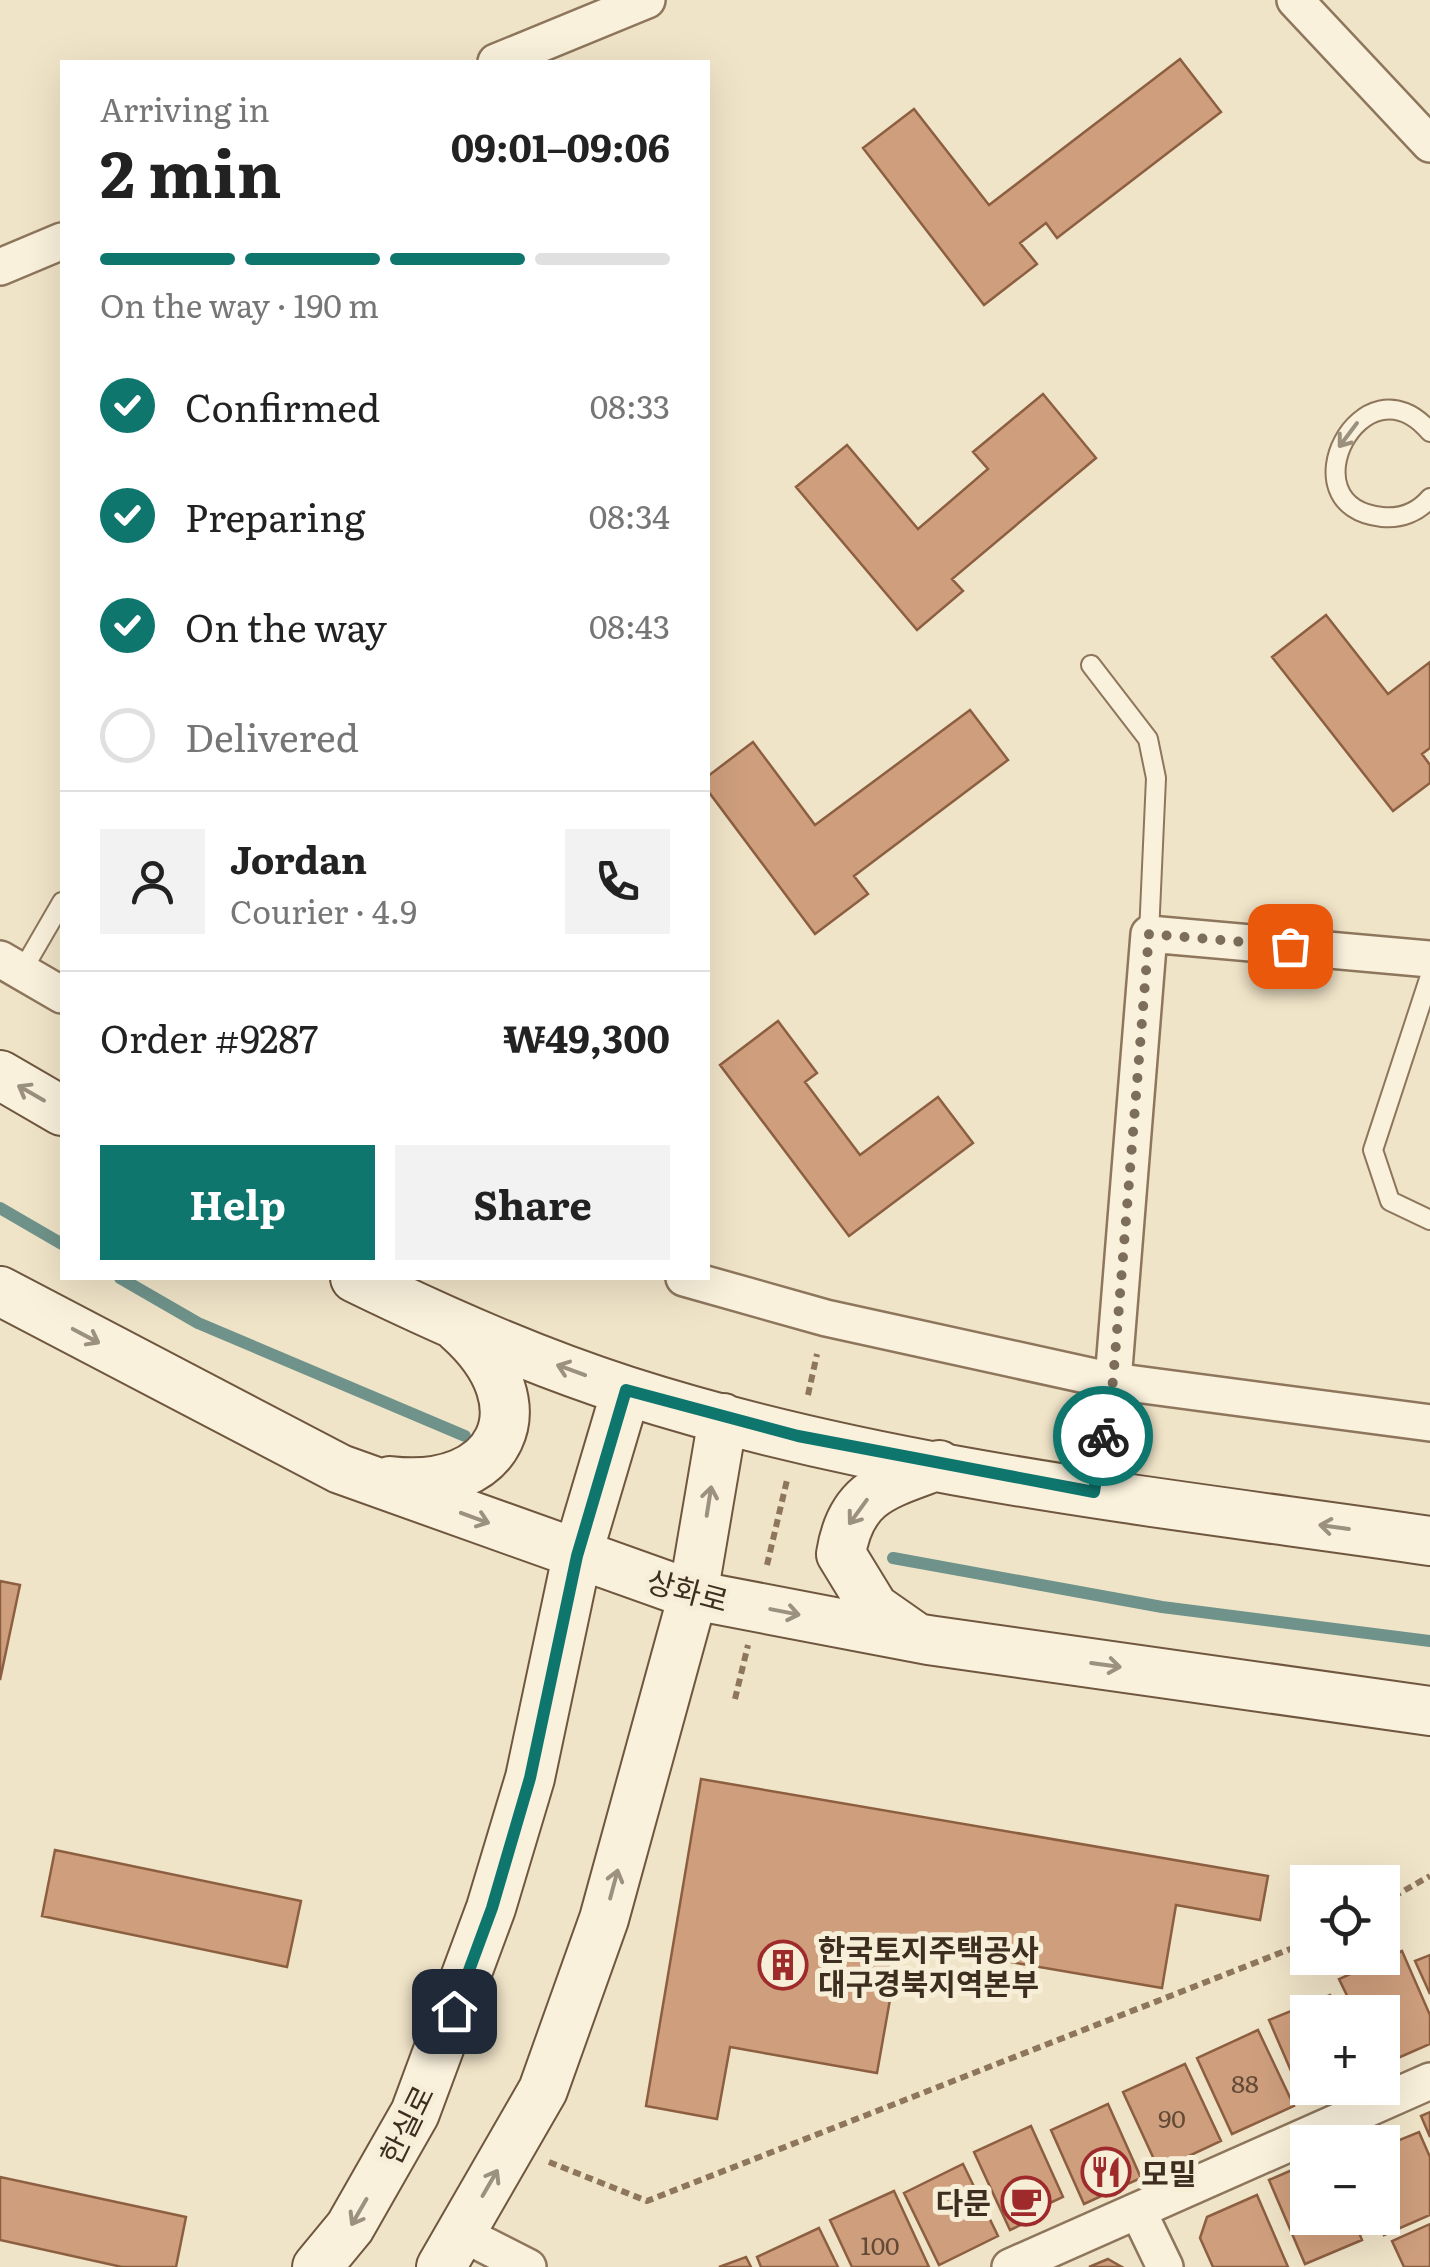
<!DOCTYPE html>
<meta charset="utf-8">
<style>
body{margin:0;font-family:Literata,"Noto Sans KR",serif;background:#f2f2f2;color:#222;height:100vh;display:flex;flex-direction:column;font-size:38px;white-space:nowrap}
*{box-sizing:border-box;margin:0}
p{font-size:32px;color:#767676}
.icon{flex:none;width:55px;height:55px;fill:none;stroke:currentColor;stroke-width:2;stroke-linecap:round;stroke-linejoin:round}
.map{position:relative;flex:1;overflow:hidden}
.details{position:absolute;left:60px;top:60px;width:650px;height:1220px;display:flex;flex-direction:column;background:#fff;border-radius:0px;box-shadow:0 10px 40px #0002}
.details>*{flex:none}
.fabs{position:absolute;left:1290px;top:1865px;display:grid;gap:20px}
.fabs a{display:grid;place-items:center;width:110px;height:110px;border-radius:0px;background:#fff;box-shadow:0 10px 40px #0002;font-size:50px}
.pin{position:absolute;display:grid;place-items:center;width:85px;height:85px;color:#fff;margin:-42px;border-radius:20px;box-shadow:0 5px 15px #0006}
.courier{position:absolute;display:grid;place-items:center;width:100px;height:100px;margin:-50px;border:8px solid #0f766e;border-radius:50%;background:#fff;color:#222;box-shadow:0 2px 12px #0007}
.overview em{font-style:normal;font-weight:700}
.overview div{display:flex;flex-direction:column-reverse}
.overview{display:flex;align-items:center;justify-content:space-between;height:170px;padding:0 40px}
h1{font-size:65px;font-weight:700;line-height:75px}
.bar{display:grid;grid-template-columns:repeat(4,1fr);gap:15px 10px;align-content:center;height:120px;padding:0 40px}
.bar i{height:12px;border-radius:8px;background:#e0e0e0}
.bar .on{background:#0f766e}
.bar p{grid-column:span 4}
.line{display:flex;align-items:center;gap:25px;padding:0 40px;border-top:2px solid #e0e0e0}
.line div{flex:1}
.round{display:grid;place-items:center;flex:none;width:105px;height:105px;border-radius:0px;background:#f2f2f2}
ol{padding:0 40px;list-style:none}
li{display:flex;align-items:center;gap:30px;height:110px}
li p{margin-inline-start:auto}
li .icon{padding:10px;border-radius:50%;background:#0f766e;color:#fff;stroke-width:4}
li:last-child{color:#767676}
li i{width:55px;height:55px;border:5px solid #e0e0e0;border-radius:50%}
.button{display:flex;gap:20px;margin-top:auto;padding:20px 40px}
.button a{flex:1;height:115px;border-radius:0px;background:#0f766e;color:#fff;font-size:40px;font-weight:700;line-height:115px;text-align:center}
.button a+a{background:#f2f2f2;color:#222}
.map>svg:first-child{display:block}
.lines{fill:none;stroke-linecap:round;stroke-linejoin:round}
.stream{stroke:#6f938a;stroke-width:12}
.building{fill:#cf9f7d;stroke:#8d5f41;stroke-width:2.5}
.service-casing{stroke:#8d765c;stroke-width:22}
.minor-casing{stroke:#8d765c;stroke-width:40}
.secondary-casing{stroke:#6f573f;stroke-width:52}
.path{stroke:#8d765c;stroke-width:6;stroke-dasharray:8 5;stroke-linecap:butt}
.service{stroke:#faf1dc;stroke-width:18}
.minor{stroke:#faf1dc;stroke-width:35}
.secondary{stroke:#faf1dc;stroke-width:48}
.oneway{stroke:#9c907e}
.done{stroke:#7c6e5b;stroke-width:10;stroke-dasharray:0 18}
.route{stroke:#0f766e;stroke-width:12}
.labels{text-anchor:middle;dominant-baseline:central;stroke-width:10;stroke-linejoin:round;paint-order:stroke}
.number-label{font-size:25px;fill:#624a37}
.street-label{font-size:30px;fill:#3d2e20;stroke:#f7eed8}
.poi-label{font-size:30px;font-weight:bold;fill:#3d2e20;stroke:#f7eed8;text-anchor:start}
</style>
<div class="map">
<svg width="1430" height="2267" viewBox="0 0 1430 2267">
<rect width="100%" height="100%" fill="#f0e4c8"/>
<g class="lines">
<path class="stream" d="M0,1208l62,36
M120,1278l78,45 267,113
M893,1558l269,49 268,34"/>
</g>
<path class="building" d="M1180,59l41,53 -164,126 -11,-15 -26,20 17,21 -53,41 -121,-157 51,-39 75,96z
M1043,394l53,64 -144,121 11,12 -46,39 -121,-143 51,-42 71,84 70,-60 -15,-17z
M1326,615l62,79 42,-32v86l-8,6 8,11v18l-37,28 -121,-154z
M970,710l38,50 -154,116 14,18 -53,40 -107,-143v-15l45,-34 62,83z
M778,1021l39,52 -12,9 55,73 78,-58 35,46 -124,93 -129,-171z
M0,1581l20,4 -20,95z
M701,1779l567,97 -8,44 -84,-15 -14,83 -262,-45 -23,130 -147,-26 -13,72 -71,-13z
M55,1850l246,51 -14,66 -245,-51z
M1402,1951l28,64v29l-48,21v-53h-27l-16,-33z
M1430,1955v39l-15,-33z
M1330,1995l8,17h-30v76h28l-32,13 -35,-81z
M1258,2030l36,76 -62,28 -35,-76z
M1185,2064l36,77 -62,29 -36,-78z
M1108,2104l33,74 -57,26 -33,-74z
M1430,2112v25l-9,-21z
M1031,2126l32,71 -26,12 3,7 -30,14 -36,-78z
M1419,2132l11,25v58l-46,20 -8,-17h6v-71z
M1308,2163v55h45l9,22 -57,24 -36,-84z
M963,2164l35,72 -59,29 -35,-72z
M0,2177l186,40 -10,50h-54l-122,-27z
M894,2191l35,76h-77l-22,-47z
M1257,2195l31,72h-75l-13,-29 7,-21z
M1430,2224v43h-26l-12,-26z
M819,2228l19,39h-77l-4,-10z
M746,2257l5,10h-32z
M1108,2259l14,8h-33z"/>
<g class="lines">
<g class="service-casing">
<path id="service" d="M1430,432c-67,-79 -147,75 -48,85 19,2 36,-5 48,-19
M1091,665l57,74 8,39 -7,156
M22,971l40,-69
M1430,976l-57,174 17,51 40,19"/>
</g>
<g class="minor-casing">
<path id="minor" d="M1295,0l135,144
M496,62l151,-62
M0,267l62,-26
M0,959l62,36
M684,1278l142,40 287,63 317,42
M1094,1492l19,-111 36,-447 281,25
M1138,2211l27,56
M461,2233l67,34
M1010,2267l420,-186"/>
</g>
<g class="secondary-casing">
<path id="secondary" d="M0,1075l62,36
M355,1278c88,43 178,83 272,113 259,83 535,111 803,150
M0,1291l340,178 353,126 235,45 502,71
M390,1481c111,13 156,-74 69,-152
M914,1636l-40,-28 -33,-54c10,-63 45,-69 98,-89
M317,2267l33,-40 65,-114 76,-205 39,-130 47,-222 49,-165
M441,2267l102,-177 61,-171 89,-324 30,-177"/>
</g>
<path class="path" d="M808,1395l9,-41
M767,1565l20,-85
M735,1699l13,-54
M1382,1903l48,-27
M549,2162l98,39 661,-259"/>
<use href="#service" class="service"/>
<use href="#minor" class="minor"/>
<use href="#secondary" class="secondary"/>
</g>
<defs><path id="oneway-shaft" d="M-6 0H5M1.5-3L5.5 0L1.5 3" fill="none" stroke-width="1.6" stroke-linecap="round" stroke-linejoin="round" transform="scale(2.5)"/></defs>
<g class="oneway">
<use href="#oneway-shaft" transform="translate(1348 435) rotate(127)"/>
<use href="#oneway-shaft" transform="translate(31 1093) rotate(-150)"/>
<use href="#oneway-shaft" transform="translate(86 1336) rotate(28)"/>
<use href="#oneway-shaft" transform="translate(571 1370) rotate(-160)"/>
<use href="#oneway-shaft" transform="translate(709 1501) rotate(-81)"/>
<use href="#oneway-shaft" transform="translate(858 1512) rotate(126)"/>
<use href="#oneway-shaft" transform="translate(475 1518) rotate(20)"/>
<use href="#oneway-shaft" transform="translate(1334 1527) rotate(-172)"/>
<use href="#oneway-shaft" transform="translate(785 1612) rotate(11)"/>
<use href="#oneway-shaft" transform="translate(1106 1665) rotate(8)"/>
<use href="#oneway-shaft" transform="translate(614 1884) rotate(-75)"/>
<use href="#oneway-shaft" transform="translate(490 2183) rotate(-60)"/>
<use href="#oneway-shaft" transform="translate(359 2212) rotate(120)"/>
</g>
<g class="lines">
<path class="done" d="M1103,1436l10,-55 36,-447 141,12"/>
<path class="route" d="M454,2011l38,-103 38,-130 47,-222 49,-166 172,46 296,56 9,-56"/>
</g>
<defs>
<g id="building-ring" transform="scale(2.5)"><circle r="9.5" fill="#f7eed8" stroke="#9e2a2b" stroke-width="1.5"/><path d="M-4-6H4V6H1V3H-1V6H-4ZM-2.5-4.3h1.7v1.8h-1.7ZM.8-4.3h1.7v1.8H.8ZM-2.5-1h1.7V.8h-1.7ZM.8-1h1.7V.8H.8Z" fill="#9e2a2b"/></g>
<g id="restaurant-ring" transform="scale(2.5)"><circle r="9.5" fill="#f7eed8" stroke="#9e2a2b" stroke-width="1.5"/><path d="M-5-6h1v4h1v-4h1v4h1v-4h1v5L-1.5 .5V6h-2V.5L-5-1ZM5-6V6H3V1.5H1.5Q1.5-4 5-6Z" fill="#9e2a2b"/></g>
<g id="cafe-ring" transform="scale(2.5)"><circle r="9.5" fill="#f7eed8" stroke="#9e2a2b" stroke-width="1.5"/><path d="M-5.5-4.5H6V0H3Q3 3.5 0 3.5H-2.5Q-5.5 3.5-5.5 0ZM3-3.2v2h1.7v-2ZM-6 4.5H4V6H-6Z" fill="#9e2a2b"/></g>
</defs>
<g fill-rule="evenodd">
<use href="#building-ring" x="783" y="1965"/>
<use href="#restaurant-ring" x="1106" y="2172"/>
<use href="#cafe-ring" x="1026" y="2201"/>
</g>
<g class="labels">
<g class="number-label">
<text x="1245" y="2082">88</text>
<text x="1172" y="2117">90</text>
<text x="880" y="2244">100</text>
</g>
<g class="street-label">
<text transform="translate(688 1589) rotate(15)">상화로</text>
<text transform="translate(405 2124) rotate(-64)">한실로</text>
</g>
<g class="poi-label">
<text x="818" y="1948">한국토지주택공사<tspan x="818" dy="34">대구경북지역본부</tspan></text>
<text x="1141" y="2172">모밀</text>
<text x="991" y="2201" text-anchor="end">다문</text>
</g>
</g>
</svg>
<div class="fabs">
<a><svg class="icon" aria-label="locate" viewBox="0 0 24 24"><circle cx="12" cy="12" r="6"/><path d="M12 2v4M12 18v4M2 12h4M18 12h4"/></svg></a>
<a>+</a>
<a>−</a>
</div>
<div class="pin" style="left:1290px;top:946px;background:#ea580c"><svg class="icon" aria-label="bag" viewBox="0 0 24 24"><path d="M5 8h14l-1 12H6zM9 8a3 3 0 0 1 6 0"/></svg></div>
<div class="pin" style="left:454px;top:2011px;background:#1f2937"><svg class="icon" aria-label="home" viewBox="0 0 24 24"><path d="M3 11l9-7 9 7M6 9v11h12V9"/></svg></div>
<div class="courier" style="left:1103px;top:1436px"><svg class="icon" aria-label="bike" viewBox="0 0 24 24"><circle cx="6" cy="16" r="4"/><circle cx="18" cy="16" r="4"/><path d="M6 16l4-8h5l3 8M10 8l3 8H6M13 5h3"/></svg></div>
<section class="details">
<div class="overview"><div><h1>2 min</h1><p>Arriving in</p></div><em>09:01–09:06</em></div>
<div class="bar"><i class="on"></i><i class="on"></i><i class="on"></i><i></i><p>On the way · 190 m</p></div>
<ol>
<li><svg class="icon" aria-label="check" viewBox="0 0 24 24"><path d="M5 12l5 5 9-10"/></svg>Confirmed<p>08:33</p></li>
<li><svg class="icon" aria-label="check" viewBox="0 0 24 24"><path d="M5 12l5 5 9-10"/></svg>Preparing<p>08:34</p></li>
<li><svg class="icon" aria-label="check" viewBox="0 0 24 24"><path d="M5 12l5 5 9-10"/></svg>On the way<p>08:43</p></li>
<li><i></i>Delivered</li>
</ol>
<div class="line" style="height:180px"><a class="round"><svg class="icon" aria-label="person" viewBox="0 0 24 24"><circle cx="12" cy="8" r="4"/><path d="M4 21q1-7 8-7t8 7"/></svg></a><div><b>Jordan</b><p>Courier · 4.9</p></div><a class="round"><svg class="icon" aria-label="phone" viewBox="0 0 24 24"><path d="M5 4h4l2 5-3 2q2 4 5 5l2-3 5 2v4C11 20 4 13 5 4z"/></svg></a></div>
<div class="line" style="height:130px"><div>Order #9287</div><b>₩49,300</b></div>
<div class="button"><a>Help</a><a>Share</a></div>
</section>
</div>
